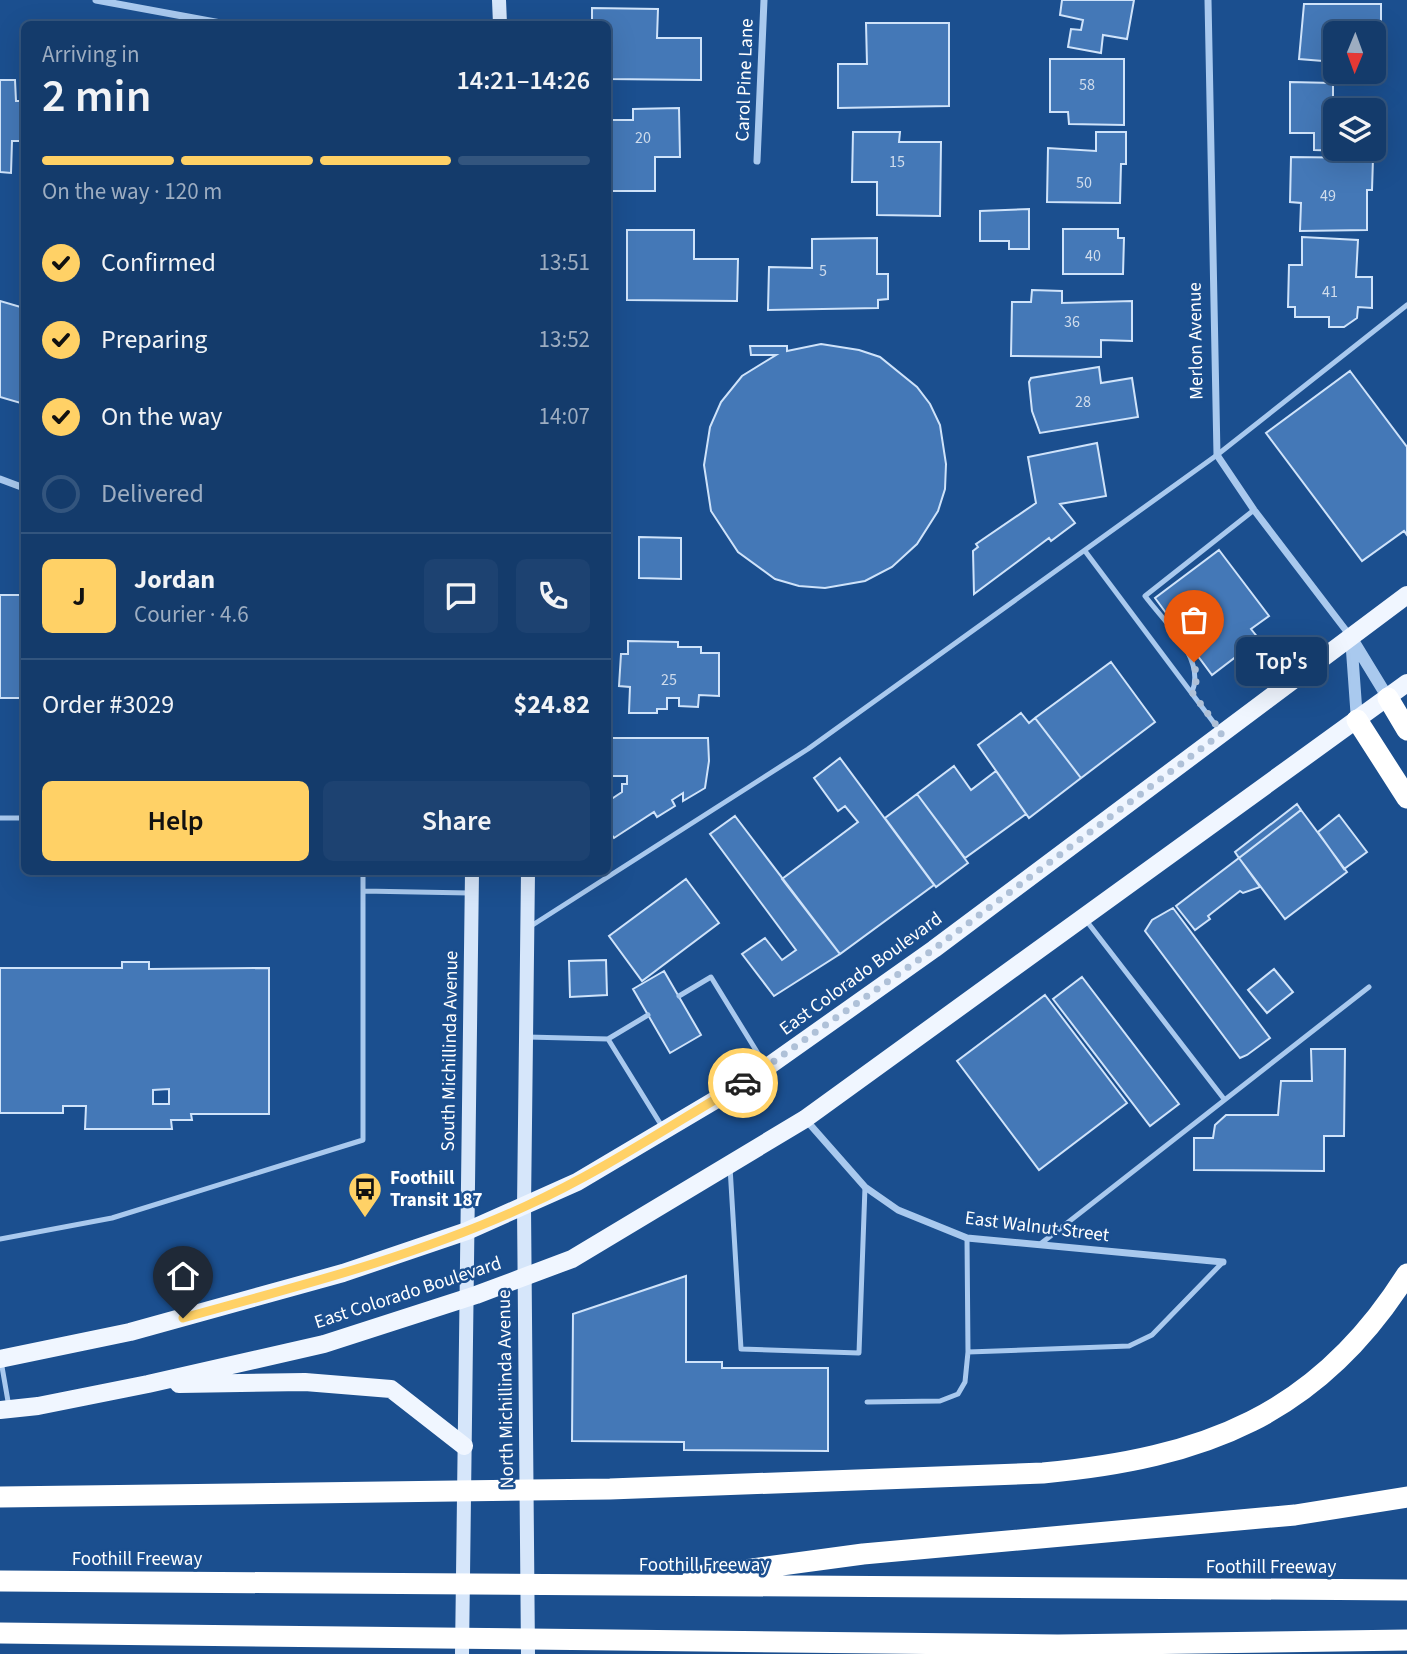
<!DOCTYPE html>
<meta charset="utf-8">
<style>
body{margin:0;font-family:"Source Sans 3",sans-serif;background:#1d4271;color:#f1f3f6;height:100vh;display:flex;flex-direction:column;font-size:26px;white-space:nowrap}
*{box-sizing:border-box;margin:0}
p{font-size:23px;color:#9dadc1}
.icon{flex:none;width:38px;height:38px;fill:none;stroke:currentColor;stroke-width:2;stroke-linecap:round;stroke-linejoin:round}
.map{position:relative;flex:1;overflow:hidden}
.panel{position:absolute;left:21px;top:21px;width:590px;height:854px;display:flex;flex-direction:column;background:#143b6b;border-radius:10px;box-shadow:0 7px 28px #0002,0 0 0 2px #33557e}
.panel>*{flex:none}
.needle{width:46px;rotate:181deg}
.buttons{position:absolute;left:1323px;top:21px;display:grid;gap:14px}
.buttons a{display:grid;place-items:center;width:63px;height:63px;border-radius:10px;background:#143b6b;box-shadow:0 7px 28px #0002,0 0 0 2px #33557e;font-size:35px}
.pin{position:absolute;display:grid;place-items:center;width:60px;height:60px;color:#fff;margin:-72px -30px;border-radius:50% 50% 50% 0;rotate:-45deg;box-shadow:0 0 7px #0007}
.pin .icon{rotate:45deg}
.courier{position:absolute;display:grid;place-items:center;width:70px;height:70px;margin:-35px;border:5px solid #ffd166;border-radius:50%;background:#fff;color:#222;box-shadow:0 2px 9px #0007}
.bubble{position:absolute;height:49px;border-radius:10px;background:#143b6b;box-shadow:0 7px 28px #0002,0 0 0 2px #33557e;font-size:23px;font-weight:600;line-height:49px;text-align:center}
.headline em{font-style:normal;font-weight:600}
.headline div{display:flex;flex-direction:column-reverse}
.headline{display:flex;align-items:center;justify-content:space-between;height:119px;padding:0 21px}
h1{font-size:46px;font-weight:600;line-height:52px}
.bar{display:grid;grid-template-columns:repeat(4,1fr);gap:10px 7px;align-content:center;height:84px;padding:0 21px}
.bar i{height:9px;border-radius:5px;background:#33557e}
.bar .current{background:#ffd166}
.bar p{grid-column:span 4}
.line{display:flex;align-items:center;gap:18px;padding:0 21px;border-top:2px solid #33557e}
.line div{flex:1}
.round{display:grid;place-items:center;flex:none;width:74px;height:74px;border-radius:10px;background:#1d4271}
ol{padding:0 21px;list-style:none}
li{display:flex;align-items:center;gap:21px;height:77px}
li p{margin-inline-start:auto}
li .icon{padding:7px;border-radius:50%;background:#ffd166;color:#111;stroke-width:4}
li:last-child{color:#9dadc1}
li i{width:38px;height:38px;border:4px solid #33557e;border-radius:50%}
.primary-button{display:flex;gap:14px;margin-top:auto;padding:14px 21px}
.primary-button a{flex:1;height:80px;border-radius:10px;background:#ffd166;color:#111;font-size:28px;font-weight:600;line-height:80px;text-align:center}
.primary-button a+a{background:#1d4271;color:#f1f3f6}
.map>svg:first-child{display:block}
.building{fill:#4478b7;stroke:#cfe3fa;stroke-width:2;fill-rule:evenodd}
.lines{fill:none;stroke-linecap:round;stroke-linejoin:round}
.service{stroke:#a9c9ee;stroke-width:5}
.minor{stroke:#a9c9ee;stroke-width:7}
.tertiary{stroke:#a9c9ee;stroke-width:12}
.secondary{stroke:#d6e6fa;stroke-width:14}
.primary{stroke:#f0f6ff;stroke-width:18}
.motorway{stroke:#fff;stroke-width:21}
.done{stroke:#afc1d8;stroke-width:7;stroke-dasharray:0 12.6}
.route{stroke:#ffd166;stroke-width:9}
.labels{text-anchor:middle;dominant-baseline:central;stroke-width:5;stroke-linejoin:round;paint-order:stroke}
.number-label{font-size:16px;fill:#d0dded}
.street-label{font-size:19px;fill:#fff;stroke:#1b4f8f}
.poi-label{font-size:19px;font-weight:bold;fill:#fff;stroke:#1b4f8f;text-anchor:start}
</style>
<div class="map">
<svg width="1407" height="1654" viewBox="0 0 1407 1654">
<rect width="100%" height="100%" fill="#1b4f8f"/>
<path class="building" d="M1062,0h72l-7,39 -24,-4 -2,18 -33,-6 3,-18 10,1 2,-10 -23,-5z
M1304,4h77v38h-7v-9h-39v29l-36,-3z
M592,8l66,1 -1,29h44v42l-94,-1v-55h-15z
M866,23h83v83l-111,2v-44h29z
M1050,59h74v66l-55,-1 -1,-12h-18z
M0,80h15l1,21h8v40h-12l-1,32 -11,-1z
M1290,82l43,1v27h5h-3v39l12,2 -33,-1v-17h-24z
M679,108l1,49h-25v34h-48v-71h26v-11z
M853,132h47l-1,10h42l-1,74 -63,-1v-33h-25z
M1096,132h30v32h-5l-1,39 -73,-1 1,-54 48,3z
M1291,157l82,1 -1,32h-5v40l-67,1 1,-28 -11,-1z
M1029,209v40h-20v-8h-29v-30z
M1063,229h55v9h6l-1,36h-60z
M627,230h67v29h44l-1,42 -110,-1z
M1302,237l56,3 -2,37h16v31l-14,-1 -1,11 -13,9h-15v-10h-34v-10h-7l1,-42h13z
M877,238v36h11v25l-10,1v8l-110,2 1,-43 43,1v-29z
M1032,290l30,1v12l70,-2v40l-31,-1v17l-90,-1 1,-54h19z
M0,301l24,7v96l-24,-7z
M821,344l38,6 21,7 37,30 13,17 10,21 6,39 -1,25 -7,22 -21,33 -25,23 -27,14 -40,7 -26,-2 -24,-7 -37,-27 -27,-41 -7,-46 6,-38 11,-25 21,-26 34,-21h-25l-1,-9h37v5z
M1099,367l2,16 31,-5 6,39 -98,16 -8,-22 -3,-29 2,-4z
M1350,371l57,76v88l-3,-4 -42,30 -96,-128z
M1097,443l9,53 -46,8 15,19 -24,18 -2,-3 -75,56 -1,-43 5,-4 -2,-3 60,-41 -8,-46z
M639,537l42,1v41l-42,-1z
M1219,550l50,66 -18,13 8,10 -47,36 -57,-77z
M0,595h24v103h-24z
M628,641l50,1v5h23v6h18v43l-20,-1 -1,12 -19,-1v-8h-12v11h-10v4h-28l1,-26 -11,-1 2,-32h7z
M1111,662l44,60 -74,56 -46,-60z
M1021,713l8,10 6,-5 46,60 -52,40 -51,-73z
M607,738h101l1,23 -4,27 -22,13v-8l-11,7 3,6 -18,11 -3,-5 -40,26 -7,-10v-26l15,-10v-8h5v-8h-18z
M840,758l94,127 -94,69 -58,-75 76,-57 -13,-16 -7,5 -24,-33z
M954,766l17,24 25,-19 30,43 -61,44 -48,-64z
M917,794l51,69 -32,24 -51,-69z
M1297,804l4,6 -62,48 -4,-6z
M1301,810l46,62 -62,47 -46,-61z
M1339,815l28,37 -23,17 -26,-37z
M735,816l105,138 -66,42 -32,-42 23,-16 17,22 14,-10 -86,-116z
M1239,858l21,29 -17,6 -3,-2 -32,25 2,3 -15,11 -19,-24z
M686,879l33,44 -77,58 -33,-45z
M1173,908l97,130 -23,17 -7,3 -95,-127 7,-11z
M606,960l1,35 -37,2 -1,-36z
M122,962h27v7l120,-1v146h-78l1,6h-21l1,9h-87l1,-23h-23v7h-63v-145h122zM169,1089v15h-16v-14z
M1274,969l19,23 -26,21 -19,-23z
M664,971l37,64 -31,18 -37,-64z
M1082,977l97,127 -29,22 -97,-127z
M1045,995l82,108 -88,67 -82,-109z
M1311,1049h34l-1,87h-20v35l-130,-1v-32h19l2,-13 11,-10h52l3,-34h31z
M686,1276v86h36v6h106v83l-144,-1v-8l-112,-1 1,-127z"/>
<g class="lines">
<path class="service" d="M1085,551l135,180
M1192,692c14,-34 -27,-69 -47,-96l109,-86
M0,818h24
M363,891l106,2
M1085,919l139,180
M531,926l277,-177 409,-294 190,-150
M679,996l32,-19 54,88
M648,1015l-40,24 55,89
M527,1037l81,2
M730,1167l11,182 118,4 6,-166
M967,1238l1,114
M0,1239l112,-21 251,-78v-268
M1039,1245l330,-258
M1,1361l8,46
M867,1402l73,-1 18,-7 7,-12 3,-30 161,-6 23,-11 71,-73"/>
<path class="minor" d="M96,0l130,24
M1208,0l9,455 37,55 97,127
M757,161l7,-161
M0,479l24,9
M806,1120l59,67 33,23 69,28 256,24"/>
<path class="tertiary" d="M1351,637l6,83
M1352,639l36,59"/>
<path class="secondary" d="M499,0l1,24
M528,872l-4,335 4,447
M462,1654l10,-782"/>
<path class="primary" d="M0,1359l130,-27 213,-59 124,-42 110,-49 172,-102 185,-131 473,-354
M179,1384l126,-2 86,7 73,57
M0,1410l38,-4 110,-22 176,-40 152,-49 96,-36 233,-140 602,-436"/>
<path class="motorway" d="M1388,698l19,32
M1357,720l50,78
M0,1497l610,-8 433,-16c160,-15 275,-57 364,-199
M693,1577l170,-23 432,-39 112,-18
M0,1581l1407,9
M0,1633l1058,12 349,-5"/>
</g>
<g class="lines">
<path class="done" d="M743,1083l191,-134 288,-216 -30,-41 5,-13 -3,-17"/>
<path class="route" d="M183,1318c116,-32 234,-62 343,-112 75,-34 145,-81 217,-123"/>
</g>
<defs>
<g id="bus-pin" transform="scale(1.75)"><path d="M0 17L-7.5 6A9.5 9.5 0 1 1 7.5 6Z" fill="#ffd166" stroke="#1b4f8f"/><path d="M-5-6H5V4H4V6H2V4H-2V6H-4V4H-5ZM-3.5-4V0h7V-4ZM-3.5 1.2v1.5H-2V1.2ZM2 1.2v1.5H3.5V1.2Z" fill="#111"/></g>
</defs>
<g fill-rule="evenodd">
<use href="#bus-pin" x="365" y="1189"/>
</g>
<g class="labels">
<g class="number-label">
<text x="1087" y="85">58</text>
<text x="643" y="138">20</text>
<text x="897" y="162">15</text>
<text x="1084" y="183">50</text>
<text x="1328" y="196">49</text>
<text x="1093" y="256">40</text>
<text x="823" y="271">5</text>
<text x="1330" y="292">41</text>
<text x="1072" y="322">36</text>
<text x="1083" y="402">28</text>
<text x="669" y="680">25</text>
</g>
<g class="street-label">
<text transform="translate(745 80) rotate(-88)">Carol Pine Lane</text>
<text transform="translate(1196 341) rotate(-91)">Merlon Avenue</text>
<text transform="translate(861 974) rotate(-36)">East Colorado Boulevard</text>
<text transform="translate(450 1051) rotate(-89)">South Michillinda Avenue</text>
<text transform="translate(1037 1227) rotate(7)">East Walnut Street</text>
<text transform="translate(408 1293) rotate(-18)">East Colorado Boulevard</text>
<text transform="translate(506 1389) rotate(-91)">North Michillinda Avenue</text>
<text x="137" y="1559">Foothill Freeway</text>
<text x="704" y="1565">Foothill Freeway</text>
<text x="1271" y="1567">Foothill Freeway</text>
</g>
<g class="poi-label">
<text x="390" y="1178">Foothill<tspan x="390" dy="22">Transit 187</tspan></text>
</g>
</g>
</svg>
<div class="buttons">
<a><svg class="needle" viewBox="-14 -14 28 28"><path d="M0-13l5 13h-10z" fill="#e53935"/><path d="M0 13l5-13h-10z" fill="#9dadc1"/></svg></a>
<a><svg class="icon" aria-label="layers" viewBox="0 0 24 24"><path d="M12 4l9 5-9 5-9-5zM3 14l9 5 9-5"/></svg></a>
</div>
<div class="pin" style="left:1194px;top:662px;background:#ea580c"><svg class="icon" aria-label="bag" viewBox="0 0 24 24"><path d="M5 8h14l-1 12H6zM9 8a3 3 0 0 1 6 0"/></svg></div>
<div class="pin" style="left:183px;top:1318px;background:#1f2937"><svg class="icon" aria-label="home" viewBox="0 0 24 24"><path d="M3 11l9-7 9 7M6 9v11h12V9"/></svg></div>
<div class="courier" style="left:743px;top:1083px"><svg class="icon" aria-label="car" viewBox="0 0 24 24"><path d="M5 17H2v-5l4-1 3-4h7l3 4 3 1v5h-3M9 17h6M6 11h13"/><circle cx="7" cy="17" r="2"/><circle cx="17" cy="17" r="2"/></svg></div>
<div class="bubble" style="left:1236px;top:637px;width:91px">Top's</div>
<section class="panel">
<div class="headline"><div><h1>2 min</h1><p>Arriving in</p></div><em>14:21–14:26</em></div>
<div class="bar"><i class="current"></i><i class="current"></i><i class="current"></i><i></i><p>On the way · 120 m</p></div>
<ol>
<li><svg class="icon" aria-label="check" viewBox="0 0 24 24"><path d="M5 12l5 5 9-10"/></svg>Confirmed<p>13:51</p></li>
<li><svg class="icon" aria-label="check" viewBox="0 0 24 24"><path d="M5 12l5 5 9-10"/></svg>Preparing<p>13:52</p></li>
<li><svg class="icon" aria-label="check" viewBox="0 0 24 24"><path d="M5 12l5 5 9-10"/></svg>On the way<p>14:07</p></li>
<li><i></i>Delivered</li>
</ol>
<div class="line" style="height:126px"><b class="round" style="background:#ffd166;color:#111">J</b><div><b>Jordan</b><p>Courier · 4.6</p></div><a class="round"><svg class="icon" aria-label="chat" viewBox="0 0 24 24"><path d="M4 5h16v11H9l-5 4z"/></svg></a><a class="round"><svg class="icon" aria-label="phone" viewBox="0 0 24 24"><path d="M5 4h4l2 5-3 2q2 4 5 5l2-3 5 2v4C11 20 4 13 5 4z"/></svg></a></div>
<div class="line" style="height:91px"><div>Order #3029</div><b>$24.82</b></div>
<div class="primary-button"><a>Help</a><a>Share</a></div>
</section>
</div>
